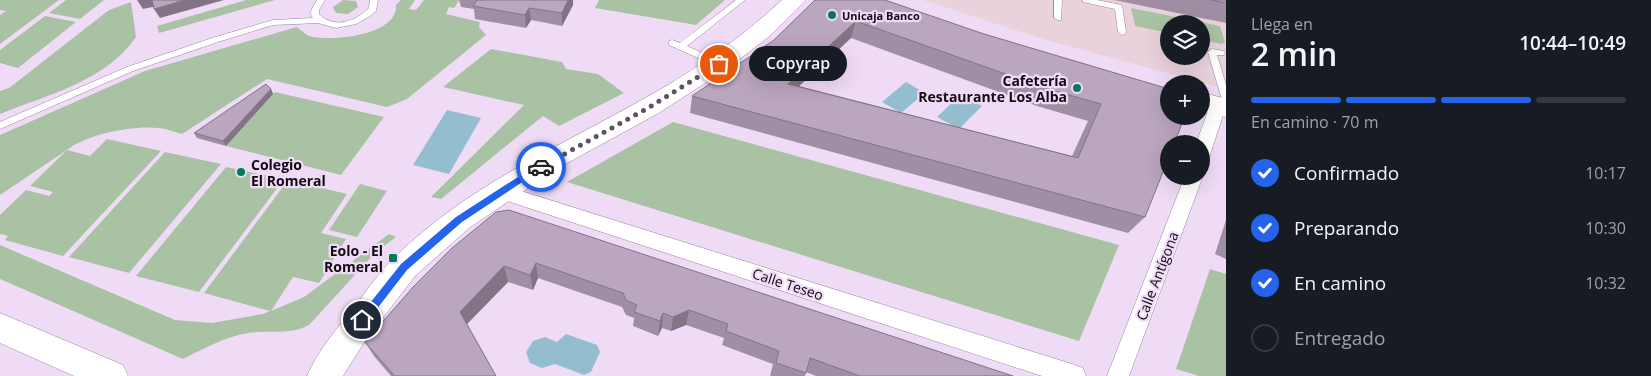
<!DOCTYPE html>
<html lang="es">
<meta charset="utf-8">
<style>
body{margin:0;font-family:"Open Sans",sans-serif;background:#242831;color:#f1f3f6;height:100vh;display:flex;flex-direction:column;font-size:19px;white-space:nowrap}
*{box-sizing:border-box;margin:0}
p{font-size:16px;color:#9ea1a6}
.icon{flex:none;width:28px;height:28px;fill:none;stroke:currentColor;stroke-width:2;stroke-linecap:round;stroke-linejoin:round}
.map{position:relative;flex:1;overflow:hidden}
.side{display:flex;flex-direction:column;background:#171b24;width:425px}
.side>*{flex:none}
.fabs{position:absolute;left:1160px;top:15px;display:grid;gap:10px}
.fabs a{display:grid;place-items:center;width:50px;height:50px;border-radius:50%;background:#171b24;box-shadow:0 5px 20px #0002;font-size:25px}
.pin{position:absolute;display:grid;place-items:center;width:42px;height:42px;color:#fff;margin:-21px;border:2px solid #fff;border-radius:50%;box-shadow:0 1px 5px #0007}
.courier{position:absolute;display:grid;place-items:center;width:50px;height:50px;margin:-25px;border:4px solid #2563eb;border-radius:50%;background:#fff;color:#222;box-shadow:0 1px 6px #0007}
.bubble{position:absolute;height:35px;border-radius:18px;background:#171b24;box-shadow:0 5px 20px #0002;font-size:16px;font-weight:600;line-height:35px;text-align:center}
.head em{font-style:normal;font-weight:600}
.head div{display:flex;flex-direction:column-reverse}
.head{display:flex;align-items:center;justify-content:space-between;height:85px;padding:0 25px}
h1{font-size:32px;font-weight:600;line-height:38px}
.bar{display:grid;grid-template-columns:repeat(4,1fr);gap:8px 5px;align-content:center;height:60px;padding:0 25px}
.bar i{height:6px;border-radius:4px;background:#363941}
.bar .active{background:#2563eb}
.bar p{grid-column:span 4}
ol{padding:0 25px;list-style:none}
li{display:flex;align-items:center;gap:15px;height:55px}
li p{margin-inline-start:auto}
li .icon{padding:5px;border-radius:50%;background:#2563eb;color:#fff;stroke-width:4}
li:last-child{color:#9ea1a6}
li i{width:28px;height:28px;border:2px solid #363941;border-radius:50%}
main{display:flex;flex:1;min-height:0}
.map>svg:first-child{display:block}
.medical{fill:#ead2dc;fill-rule:evenodd}
.green{fill:#a9c2a4}
.water{fill:#94becf}
.lines{fill:none;stroke-linecap:round;stroke-linejoin:round}
.lane-casing{stroke:#98859d;stroke-width:1}
.street-casing{stroke:#98859d;stroke-width:1}
.secondary-casing{stroke:#98859d;stroke-width:1}
.lane{fill:#fff;fill-rule:evenodd}
.street{fill:#fff;fill-rule:evenodd}
.secondary{fill:#fff;fill-rule:evenodd}
.wall{fill:#a08fa4;fill-rule:evenodd}
.shaded-wall{fill:#827486}
.building{fill:#baa6bf;stroke:#827486;fill-rule:evenodd}
.route{fill:#2563eb}
.done{stroke:#5e5262;stroke-width:5;stroke-dasharray:0 9}
.poi-dot{fill:#007b5a;stroke:#f0dbf6;stroke-width:2}
.labels{text-anchor:middle;dominant-baseline:central;stroke-width:4.5;stroke-linejoin:round;paint-order:stroke}
.far-poi-label{font-size:11px;font-weight:bold;fill:#100912;stroke:#f0dbf6;text-anchor:start}
.poi-label{font-size:14px;font-weight:bold;fill:#100912;stroke:#f0dbf6;text-anchor:end}
.street-label{font-size:14px;fill:#100912;stroke:#f0dbf6}
</style>
<main>
<div class="map">
<svg width="1226" height="376" viewBox="0 0 1226 376">
<rect width="100%" height="100%" fill="#f0dbf6"/>
<path class="medical" d="M923,0h303v89l-180,-49zM1169,24h32v32h-32z"/>
<path class="green" d="M0,0h59l-59,44v-29l6,-4 -6,-1z
M66,0h38l-24,19 -31,-6z
M246,0h29l-116,33 -2,-7z
M343,0l13,1 2,6 -10,7 -12,-1 -3,-6z
M401,0h14l-6,9 7,1 8,-10h35l-5,8 -5,-1 -3,7 34,8 -1,5 7,8 -79,64 -20,8 -120,-28 -85,55c-8,-2 -15,-5 -23,-6 -26,-3 -72,6 -92,22l23,6 17,-17 54,12 -98,105 -58,-16 3,-4 -8,-2v-19l26,-25 23,6 4,-4 -23,-6 37,-36 -67,45v-60l145,-64 152,-44c4,3 8,7 12,9 22,6 89,0 87,-31z
M599,0h126l-29,25 -101,-17z
M131,2l5,35c-30,44 -89,58 -136,77v-23l9,-3 100,-78z
M1131,8l89,18 5,16 -3,2 -21,-4v-16h-32v9l-34,-7z
M45,16l31,6 -58,46 -18,-5v-13z
M491,49l71,13 4,7 32,5 26,19 -65,33 -16,-10 -102,83 -10,-2 93,-92 -81,-18z
M275,92l109,25 -43,58 -115,-29z
M673,122l446,123 -40,96 -512,-159z
M165,152l56,12 -92,109 -60,-16z
M226,167l58,12 -85,113 -63,-16z
M288,180l59,14 -26,39 25,6 -27,44 -26,-6 -22,34 33,-14 85,-63 7,3 -21,16 -66,72c-18,10 -41,5 -61,8 -23,4 -45,16 -65,26l-183,-80v-34l175,75 37,3 51,-9 7,-3 -66,-18z
M360,184l27,7 -30,46 -28,-7z
M1210,269l16,5v102h-27l-23,-7z"/>
<path class="water" d="M906,82l19,11 -24,20 -19,-11z
M961,94l21,12 -23,23 -22,-12z
M447,110l34,8 -32,56 -36,-9z
M566,334l31,11 3,7 -9,20 -7,3 -29,-11 -13,4 -12,-5 -4,-11 7,-11 12,-4 12,5z"/>
<g class="lines">
<g class="lane-casing">
<path id="lane" d="M317,0h8l-6,10v4c15,15 36,8 50,-6l1,-8h8l-2,11 -6,5 -14,8 -20,4 -18,-5 -45,2 -55,17 -85,29 -133,58v-7l127,-55 85,-29 61,-18 40,-2c-5,-6 1,-12 4,-18z
M736,0h9l-58,46 35,16v4h-6l-47,-21v-4l3,-1 8,3z
M1054,0h8l-1,20h-3l-4,-2z
M1082,0h15l25,5 4,27 -1,2 -3,1 -4,-3 -3,-23 -32,-7z
M1212,49l12,2 1,2 -1,2h-7l9,30v18l-4,-3 -14,-48z"/>
</g>
<g class="street-casing">
<path id="street" d="M1218,99l6,2 2,5 -16,49 -3,5 -6,2v-18h-5l14,-39 2,-4z
M1201,172l2,4 -74,200h-22l78,-200h16z
M502,185l573,180 8,3 3,8h-44l-547,-179 -2,-5 2,-5z"/>
</g>
<g class="secondary-casing">
<path id="secondary" d="M782,0h24l-35,35 -44,34 -70,45 -99,54 -89,60 -54,48 -52,68 -20,32h-36c11,-26 31,-49 49,-71 12,-16 24,-34 38,-47 69,-69 160,-109 244,-156 52,-28 101,-62 144,-102z
M1201,92l25,7v18l-25,-7z
M0,313l123,52 5,11h-54l-74,-33z"/>
</g>
<use href="#lane" class="lane"/>
<use href="#street" class="street"/>
<use href="#secondary" class="secondary"/>
</g>
<path class="wall" d="M459,0h114v5l-11,21 -31,-6 -5,8 -51,-9 -1,-10 -13,-2z
M815,0l169,34 185,55 -24,128 -17,16 -438,-120 2,-17 82,-56zM851,38l186,68 51,15 -16,35 -273,-70z
M1114,0h112v23z
M271,89l2,5 -47,52 -29,-8 -3,-5z
M496,212l517,164h-197l-10,-4 -1,4h-35l3,-12 -51,-19 2,-7 -38,-13 -15,6 -9,-3 -4,8 -25,-10 1,-8 -8,-3 -4,-8 -84,-29 -5,12 -25,-8 -41,42 29,52h-105l-17,-20 -9,-14z
M1226,220v39l-11,-5z"/>
<path class="shaded-wall" d="M137,0h16l4,6 -14,3z
M185,0h39l-64,18 -6,-9z
M568,0h5v5l-11,21v-13z
M529,8l2,12 -5,8 -1,-13z
M856,21l-5,17 -68,63 5,-17z
M271,89l2,5 -47,52 -3,-5z
M536,263l2,15 -5,12 -3,-15z
M504,266l4,16 -43,44 -5,-14z
M689,310l-3,15 -15,6 2,-14z
M663,313l-1,15 -4,8 2,-15z"/>
<path class="building" d="M152,0h33l-31,9z
M477,0h91l-6,13 -33,-5 -4,7 -52,-9z
M815,0h70l99,34 185,55v27h16l-11,28h-5v13l-24,60 -453,-121 82,-56zM856,21l192,68 53,15 -23,54 -290,-74z
M1211,0h15v3z
M266,84l5,5 -48,52 -29,-8z
M509,210l504,166h-153l-50,-18 -4,15 -30,-10 3,-12 -53,-20 2,-7 -39,-14 -16,7 -10,-4 -3,8 -26,-9 3,-7 -11,-5 -3,-7 -87,-30 -6,12 -26,-9 -44,46 36,64h-102l-2,-3 -27,-31 49,-56 38,-38 44,-36z"/>
<path class="route" d="M538,164l7,3 -83,55 -55,48 -41,53h-7v-6l42,-53 55,-47z"/>
<g class="lines">
<path class="done" d="M541,167l107,-59 71,-44"/>
</g>
<g class="poi-dot">
<circle cx="832" cy="15" r="5"/>
<circle cx="1077" cy="88" r="5"/>
<circle cx="241" cy="172" r="5"/>
<rect x="388" y="253" width="10" height="10" rx="2.5"/>
</g>
<g class="labels">
<g class="far-poi-label">
<text x="842" y="15">Unicaja Banco</text>
</g>
<g class="poi-label">
<text x="1067" y="80">Cafetería<tspan x="1067" dy="16">Restaurante Los Alba</tspan></text>
<text x="251" y="164" text-anchor="start">Colegio<tspan x="251" dy="16">El Romeral</tspan></text>
<text x="383" y="250">Eolo - El<tspan x="383" dy="16">Romeral</tspan></text>
</g>
<g class="street-label">
<text transform="translate(1157 276) rotate(-69)">Calle Antígona</text>
<text transform="translate(788 284) rotate(18)">Calle Teseo</text>
</g>
</g>
</svg>
<div class="fabs">
<a><svg class="icon" aria-label="layers" viewBox="0 0 24 24"><path d="M12 4l9 5-9 5-9-5zM3 14l9 5 9-5"/></svg></a>
<a>+</a>
<a>−</a>
</div>
<div class="pin" style="left:719px;top:64px;background:#ea580c"><svg class="icon" aria-label="bag" viewBox="0 0 24 24"><path d="M5 8h14l-1 12H6zM9 8a3 3 0 0 1 6 0"/></svg></div>
<div class="pin" style="left:362px;top:320px;background:#1f2937"><svg class="icon" aria-label="home" viewBox="0 0 24 24"><path d="M3 11l9-7 9 7M6 9v11h12V9"/></svg></div>
<div class="courier" style="left:541px;top:167px"><svg class="icon" aria-label="car" viewBox="0 0 24 24"><path d="M5 17H2v-5l4-1 3-4h7l3 4 3 1v5h-3M9 17h6M6 11h13"/><circle cx="7" cy="17" r="2"/><circle cx="17" cy="17" r="2"/></svg></div>
<div class="bubble" style="left:749px;top:46px;width:98px">Copyrap</div>
</div>
<section class="side">
<div class="head"><div><h1>2 min</h1><p>Llega en</p></div><em>10:44–10:49</em></div>
<div class="bar"><i class="active"></i><i class="active"></i><i class="active"></i><i></i><p>En camino · 70 m</p></div>
<ol>
<li><svg class="icon" aria-label="check" viewBox="0 0 24 24"><path d="M5 12l5 5 9-10"/></svg>Confirmado<p>10:17</p></li>
<li><svg class="icon" aria-label="check" viewBox="0 0 24 24"><path d="M5 12l5 5 9-10"/></svg>Preparando<p>10:30</p></li>
<li><svg class="icon" aria-label="check" viewBox="0 0 24 24"><path d="M5 12l5 5 9-10"/></svg>En camino<p>10:32</p></li>
<li><i></i>Entregado</li>
</ol>
</section>
</main>
